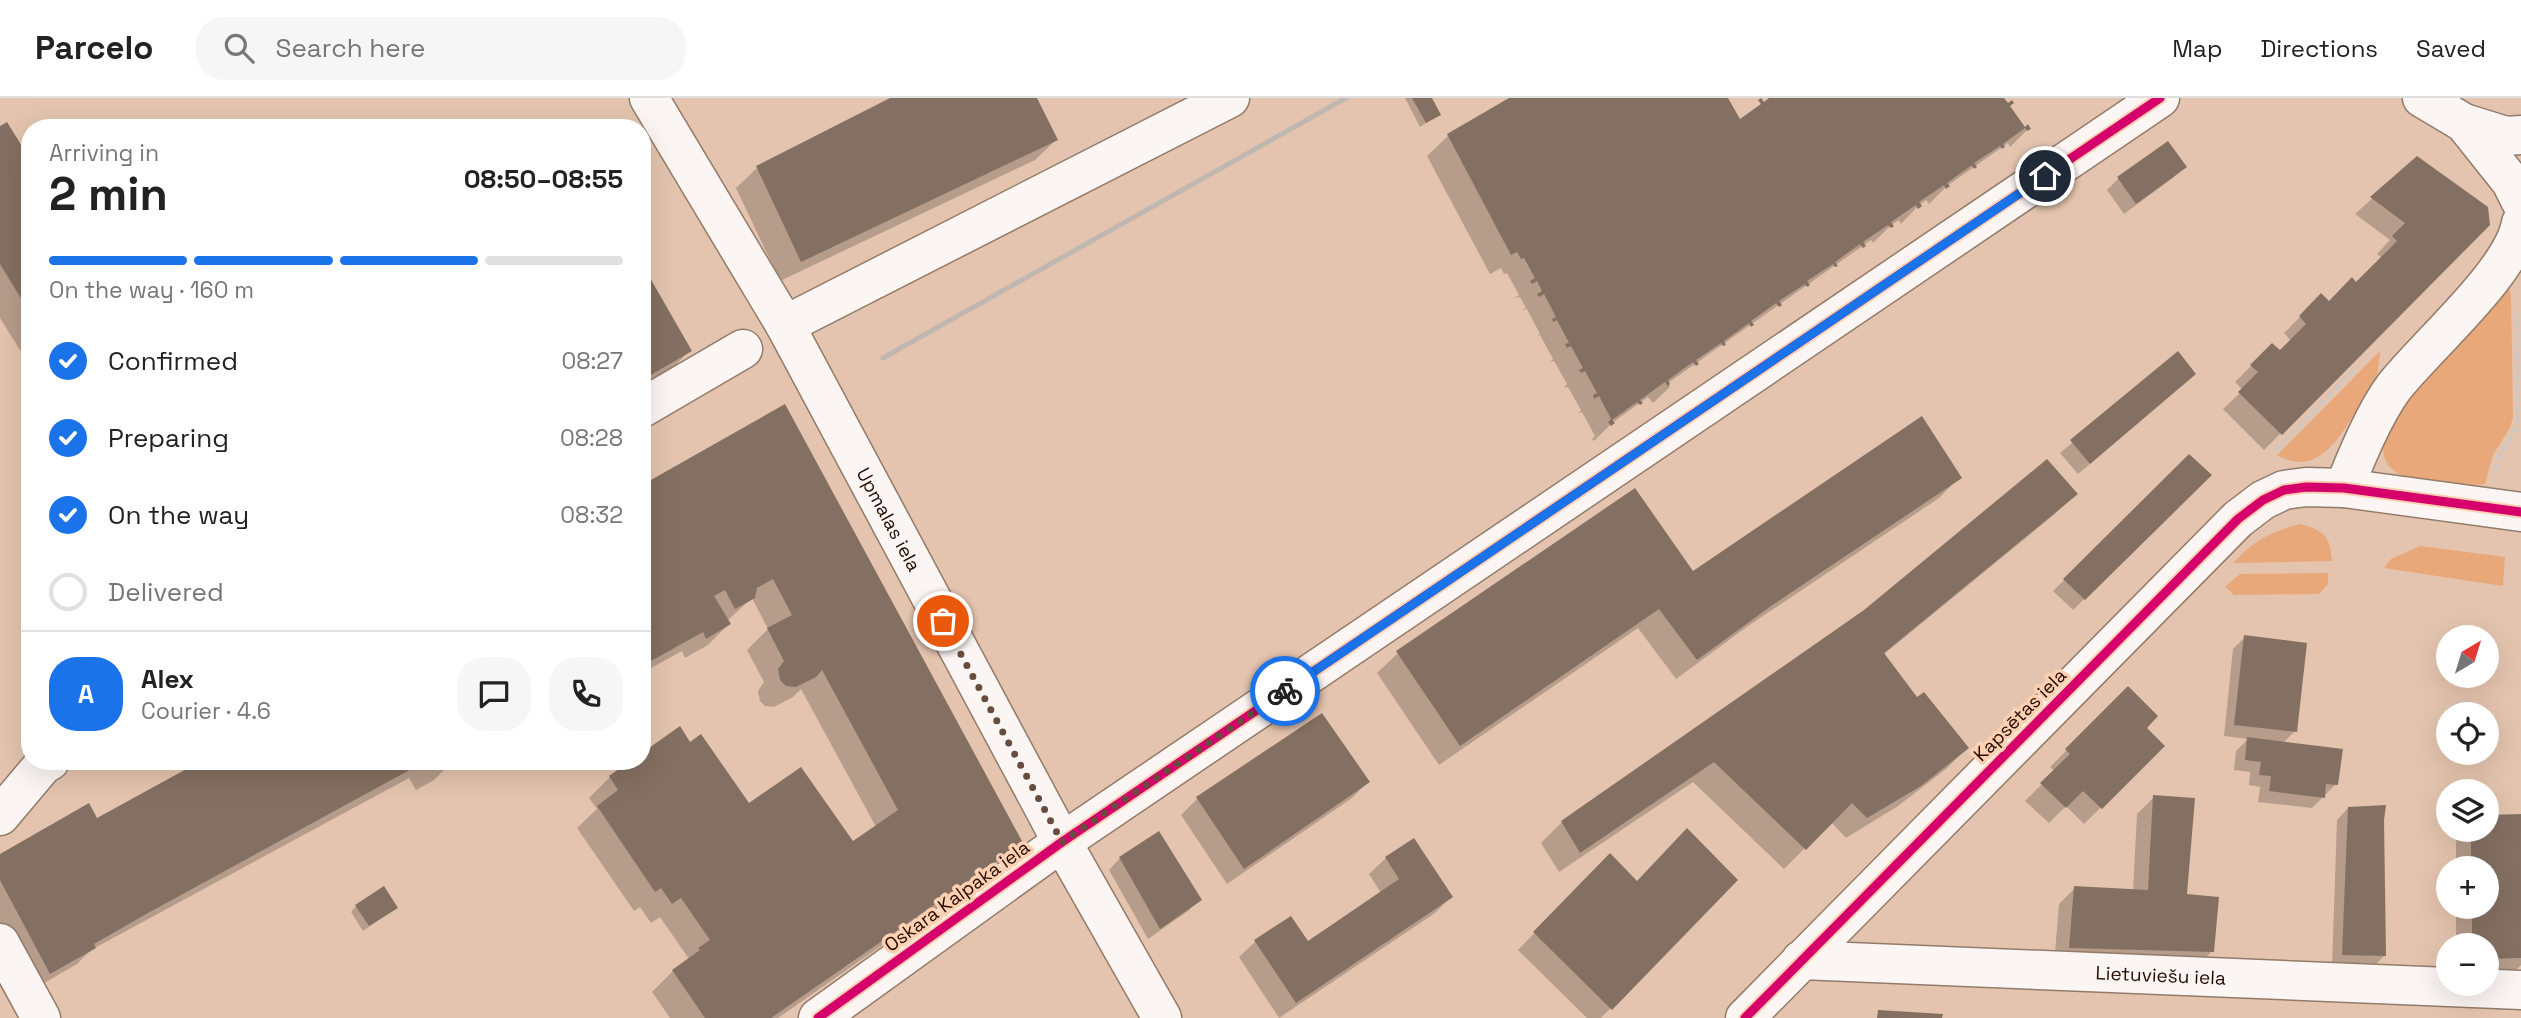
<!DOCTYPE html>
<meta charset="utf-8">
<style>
body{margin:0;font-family:"Space Grotesk",sans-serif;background:#f6f6f6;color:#222;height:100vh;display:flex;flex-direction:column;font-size:26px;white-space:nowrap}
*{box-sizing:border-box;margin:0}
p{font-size:23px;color:#767676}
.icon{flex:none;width:38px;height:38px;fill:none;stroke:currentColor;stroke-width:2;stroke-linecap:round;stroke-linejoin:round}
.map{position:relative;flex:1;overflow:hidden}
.panel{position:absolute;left:21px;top:21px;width:630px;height:651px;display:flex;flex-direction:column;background:#fff;border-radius:28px;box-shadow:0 7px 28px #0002}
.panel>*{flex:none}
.needle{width:46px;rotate:38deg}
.fabs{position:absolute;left:2436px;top:527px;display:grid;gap:14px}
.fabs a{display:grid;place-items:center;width:63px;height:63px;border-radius:50%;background:#fff;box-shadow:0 7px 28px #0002;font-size:35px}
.pin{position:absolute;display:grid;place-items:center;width:60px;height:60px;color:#fff;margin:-30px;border:4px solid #fff;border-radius:50%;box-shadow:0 2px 7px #0007}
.courier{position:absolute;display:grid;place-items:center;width:70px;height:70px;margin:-35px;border:5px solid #1a73e8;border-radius:50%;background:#fff;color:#222;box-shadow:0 2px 9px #0007}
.headline em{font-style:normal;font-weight:700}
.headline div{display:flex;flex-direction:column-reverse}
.headline{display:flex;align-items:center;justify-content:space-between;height:119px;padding:0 28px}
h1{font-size:46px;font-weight:700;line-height:52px}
.bar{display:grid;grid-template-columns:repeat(4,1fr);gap:10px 7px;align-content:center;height:84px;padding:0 28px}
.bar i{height:9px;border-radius:5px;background:#e0e0e0}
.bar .selected{background:#1a73e8}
.bar p{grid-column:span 4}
.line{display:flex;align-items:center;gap:18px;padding:0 28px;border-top:2px solid #e0e0e0}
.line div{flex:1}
.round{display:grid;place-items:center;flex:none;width:74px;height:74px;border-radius:28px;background:#f6f6f6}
ol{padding:0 28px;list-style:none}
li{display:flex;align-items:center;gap:21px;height:77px}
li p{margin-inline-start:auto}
li .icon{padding:7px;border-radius:50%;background:#1a73e8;color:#fff;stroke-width:4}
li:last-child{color:#767676}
li i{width:38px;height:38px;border:4px solid #e0e0e0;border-radius:50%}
header{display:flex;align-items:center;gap:42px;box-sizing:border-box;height:98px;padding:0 35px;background:#fff;border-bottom:2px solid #e0e0e0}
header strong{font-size:33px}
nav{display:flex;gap:38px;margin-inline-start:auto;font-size:24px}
.search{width:490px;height:63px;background:#f6f6f6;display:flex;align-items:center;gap:18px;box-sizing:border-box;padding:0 24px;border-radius:28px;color:#767676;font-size:26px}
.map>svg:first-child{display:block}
.green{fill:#e8a87a}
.shadow{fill:#0003}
.building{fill:#847062}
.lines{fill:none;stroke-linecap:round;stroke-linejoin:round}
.minor-casing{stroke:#937b6a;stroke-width:41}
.path{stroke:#d1c7c1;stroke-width:4.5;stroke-dasharray:7 3.5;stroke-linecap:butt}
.minor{stroke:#fbf6f3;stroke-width:38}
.rail{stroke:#c0b7b1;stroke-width:5}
.cycleway-casing{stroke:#fdd0b2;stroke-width:13}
.cycleway{stroke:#d6006c;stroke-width:9}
.done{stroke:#684c3d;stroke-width:7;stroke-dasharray:0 12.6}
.route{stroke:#1a73e8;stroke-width:9}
.labels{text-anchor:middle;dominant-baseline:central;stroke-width:7;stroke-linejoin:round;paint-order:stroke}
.street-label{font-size:19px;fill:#250c00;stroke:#fdd0b2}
</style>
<header>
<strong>Parcelo</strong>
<div class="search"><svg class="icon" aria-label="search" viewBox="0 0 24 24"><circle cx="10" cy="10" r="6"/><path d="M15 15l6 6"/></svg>Search here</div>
<nav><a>Map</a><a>Directions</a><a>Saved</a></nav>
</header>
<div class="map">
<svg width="2521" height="920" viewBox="0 0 2521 920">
<rect width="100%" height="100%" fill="#e4c4ae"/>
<path class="green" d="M2509,190l2,8 2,121 -3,11 -17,27 -8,29c-22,3 -41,-1 -63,-5 -7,-1 -15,-1 -21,-4 -69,-33 82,-163 108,-187z
M2380,253c-1,8 -1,18 -4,27 -5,11 -13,22 -20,33 -17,28 -40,67 -79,44z
M2300,426c25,7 30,12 32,37l-99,2c22,-23 37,-31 67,-39z
M2420,448l85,11 -2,29 -119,-18 7,-9z
M2328,475v11l-9,10 -85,1 -9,-8 15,-13z"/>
<path class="shadow" d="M894,0h141l21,42 -21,20 -255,121 -44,-93 21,-20z
M1405,0h25l9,16 -19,13z
M1512,0h214l14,24 33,-24h229l22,31 4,-3 1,2 -19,19 -2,-4 -61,43 -18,18 -3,-4 -7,5 -18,19 -2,-4 -8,5 -18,18 -2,-3 -203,143 2,4 -17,16 -5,-6 -36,26 -18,18 -2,-2 3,-3 -13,-24 -4,2 3,-4 -13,-23 -4,1 3,-4 -13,-23 -4,1 3,-3 -13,-24 -4,2 4,-3 -13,-25 -5,2 4,-3 -6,-11 -5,1 4,-3 -12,-22 -3,1 -3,-6 -11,6 -63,-118 21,-20z
M0,30l30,35v203l-30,-48z
M2417,60l71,66 -224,226 -41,-41 20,-19 -8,-8 37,-37 8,8 11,-12 -7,-8 37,-37 8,8 27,-20 26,-26 -5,-4 13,-14 -35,-26z
M2185,69l-12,11 -49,36 -17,-24 11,-11z
M642,170l48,82 -20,21 -28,16z
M2178,255l4,32 -104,89 -18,-21z
M784,308l237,437 -21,20 -222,155h-108l-18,-26 21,-21 16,-12 -29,-42 -9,6 -11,-16 -6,4 -57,-83 20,-19 -8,-11 21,-21 23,-16h9l48,-17 58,62 104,38 24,-17 -75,-138 -8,8 -19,10 -9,-1 -5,-5 -2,-10 6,-9 -17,-32 21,-21 -16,-31 -25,23 2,3 -21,21 -23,13 -3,-7 -40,22v-186z
M2189,359l20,18 -136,135 -20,-19z
M1959,380l-20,20 -191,128 -72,53 -38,-51 -199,137 -62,-92 21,-20 294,-79z
M2075,396l-20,20 -172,141 34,44 50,49 -21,21 -48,37 -52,32 -15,-16 -47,47 -91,-87 -134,90 -18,-29 21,-21 303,-210z
M2245,539l50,94 -12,12 53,41 -24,24 -54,-6 2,-15 -11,-2 1,-13 -16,-2 2,-19 12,-12 -24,-3 9,-87z
M2128,591l17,39 18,18 -79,78 -18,-18 -17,17 -24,-22 30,-30 -5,-4z
M205,663h248l-19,19 -18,10 -7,-12 -283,153 -35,19 -14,14 -43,25 -34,-63v-70l96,-36z
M1368,684l-16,16 -125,86 -46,-69 16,-16z
M2154,699l32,98 26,56 -16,17 -142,-4 5,-60 16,-16 58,3 4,-77z
M2348,710l37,147 -12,12 -41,-1 5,-146z
M2521,718v149l-9,9h-25v-29h-31v-39h31v-38h-31v-34l4,-4h27v-13z
M1610,758l27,27 99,-3 -135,138h-14l-69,-68z
M1120,760l79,42 -11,11 -40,28 -39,-69z
M1386,760l65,39 -16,16 -156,105 -40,-61 17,-16 52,2 73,-50 -12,-19z
M356,808l40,2 -33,23 -12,-19z"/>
<path class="building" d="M890,0h147l21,42 -257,122 -45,-96z
M1412,0h20l9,17 -15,8z
M1509,0h219l12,21 21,-15 -3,-4 3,-2 3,4 5,-4h235l4,5 4,-3 2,3 -4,3 15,21 3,-3 3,5 -4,2 -2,-3 -22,16 2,3 -3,2 -2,-3 -26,17 3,4 -3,2 -2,-4 -25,18 3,3 -4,3 -2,-4 -25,17 3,4 -4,3 -2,-4 -25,17 3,4 -3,2 -3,-3 -25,17 3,4 -3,2 -3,-4 -25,18 3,4 -3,1 -2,-3 -26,17 3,4 -3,2 -2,-3 -26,17 3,4 -3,2 -3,-4 -25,18 3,4 -3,2 -2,-4 -25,18 2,4 -3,1 -2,-3 -25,17 3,4 -3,2 -3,-4 -25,18 2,4 -2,2 -3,-4 -25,18 3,3 -3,2 -3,-3 -25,18 3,3 -4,3 -3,-4 3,-3 -12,-23 -5,3 -1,-4 4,-2 -12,-22 -4,2 -2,-3 4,-2 -12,-22 -4,2 -2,-4 4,-1 -12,-23 -4,2 -1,-3 4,-2 -12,-23 -5,3 -2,-3 5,-3 -5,-10 -5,3 -2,-3 5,-3 -11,-20 -3,1 -4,-7 -6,3 -64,-121z
M7,24l23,37v154l-30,-49v-138z
M2168,43l19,26 -51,37 -19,-27z
M2417,58l71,51 2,18 -208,210 -44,-43 20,-20 -8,-7 22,-22 8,7 26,-26 -7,-8 22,-23 8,8 23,-24 4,5 41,-41 -5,-5 13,-13 -35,-26z
M642,166l50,87 -50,29z
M2178,253l18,23 -106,90 -20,-24z
M785,306l238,439 -252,175h-66l-33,-48 28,-20 -2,-2 12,-8 -29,-42 -9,6 -11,-16 -6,4 -58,-86 21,-16 -9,-14 21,-15h12v-8l38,-27 10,16 11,-8 48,69 52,-36 52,74 45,-31 -76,-140 -6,7 -20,10 -10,-1 -6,-6 -2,-11 6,-8 -17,-33 25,-13 -19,-36 -16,9 -2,10 -20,11 -10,-19 -11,6 17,28 -25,15 -3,-7 -61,34v-181z
M1922,318l40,62 -191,128 -74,54 -38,-51 -199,137 -64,-95 239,-163 58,83z
M2189,356l23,21 -127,125 -22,-21z
M2047,361l31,35 -194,159 33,44 7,-5 45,56 -48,38 -54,32 -15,-15 -46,47 -92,-88 -134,91 -19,-32 303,-211z
M2244,537l63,8 -10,89 -63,-7z
M2128,588l30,30 -11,12 18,18 -63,63 -19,-18 -17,17 -26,-25 30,-29 -5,-5z
M1322,615l48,69 -126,87 -48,-72z
M2247,639l96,12 -5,36 -12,-1 -1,14 -56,-7 2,-15 -12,-1 2,-13 -16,-2z
M201,663h225l-278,152 -54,31 2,4 -46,26 -50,-94v-26l89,-51 8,15z
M2153,697l42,3 -8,96 32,3 -5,55 -145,-4 5,-62 74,4z
M2386,707l-2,15 2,136 -44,-1 6,-148z
M2521,716v144l-34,1v-14h-15v-39h15v-38h-16v-38h16v-15z
M1687,730l51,52 -126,130 -79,-78 77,-79 27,28z
M1159,733l43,69 -42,29 -41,-72z
M1414,740l39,59 -157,106 -42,-63 37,-24 17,25 91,-62 -14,-22z
M384,788l14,22 -29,18 -14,-21z
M1878,912l65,4 -1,4h-65z"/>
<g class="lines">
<g class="minor-casing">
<g id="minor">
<path id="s1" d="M649,0l136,227 277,517 100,176"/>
<path d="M2422,0l42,25 47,59 10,20"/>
<path d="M2464,25l42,13 15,-1"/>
<path d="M785,227l445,-227"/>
<path d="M642,310l101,-59"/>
<path d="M2344,390c13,-32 30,-74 50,-101 34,-43 118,-114 127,-164"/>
<path d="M0,718l43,-51 7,-4"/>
<path d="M0,845l41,75"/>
<path id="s2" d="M1801,862l720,30"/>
<path d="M818,920l244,-176 1098,-744"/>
<path d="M1745,920l493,-499 25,-19 21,-10 22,-3 38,1 177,24"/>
</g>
</g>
<path class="path" d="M2276,352l79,-81
M2495,372c3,-19 19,-31 23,-50l-1,-110"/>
<use href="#minor" class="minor"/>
<path class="rail" d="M883,260l463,-260"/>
<g class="cycleway-casing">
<path id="cycleway" d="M818,920l244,-176 1098,-744
M1745,920l493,-499 25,-19 21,-10 22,-3 38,1 177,24"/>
</g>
<use href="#cycleway" class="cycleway"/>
</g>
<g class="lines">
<path class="done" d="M943,523l119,221 223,-151"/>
<path class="route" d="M1285,593l760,-515"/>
</g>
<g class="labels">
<g class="street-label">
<text stroke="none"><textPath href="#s1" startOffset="485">Upmalas iela</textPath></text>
<text transform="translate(2020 617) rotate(-45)">Kapsētas iela</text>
<text transform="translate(957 798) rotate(-36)">Oskara Kalpaka iela</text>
<text stroke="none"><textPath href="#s2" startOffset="360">Lietuviešu iela</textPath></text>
</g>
</g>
</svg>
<div class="fabs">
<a><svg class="needle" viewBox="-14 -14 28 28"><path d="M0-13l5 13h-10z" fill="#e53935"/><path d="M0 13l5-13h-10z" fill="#767676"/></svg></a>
<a><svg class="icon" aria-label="locate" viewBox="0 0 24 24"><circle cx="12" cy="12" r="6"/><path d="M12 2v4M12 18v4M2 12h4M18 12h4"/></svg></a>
<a><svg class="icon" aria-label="layers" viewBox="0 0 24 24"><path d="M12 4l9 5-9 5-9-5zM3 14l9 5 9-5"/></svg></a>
<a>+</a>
<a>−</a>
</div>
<div class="pin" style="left:943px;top:523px;background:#ea580c"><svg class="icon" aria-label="bag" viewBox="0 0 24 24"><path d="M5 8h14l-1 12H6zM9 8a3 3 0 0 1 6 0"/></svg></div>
<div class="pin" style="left:2045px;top:78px;background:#1f2937"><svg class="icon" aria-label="home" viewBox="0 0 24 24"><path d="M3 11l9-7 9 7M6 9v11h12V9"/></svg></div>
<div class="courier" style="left:1285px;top:593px"><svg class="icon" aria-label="bike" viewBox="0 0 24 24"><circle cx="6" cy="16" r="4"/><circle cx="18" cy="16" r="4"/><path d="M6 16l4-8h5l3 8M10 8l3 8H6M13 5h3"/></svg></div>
<section class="panel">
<div class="headline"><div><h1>2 min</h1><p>Arriving in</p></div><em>08:50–08:55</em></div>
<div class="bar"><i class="selected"></i><i class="selected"></i><i class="selected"></i><i></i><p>On the way · 160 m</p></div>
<ol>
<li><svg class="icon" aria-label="check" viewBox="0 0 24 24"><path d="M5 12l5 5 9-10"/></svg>Confirmed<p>08:27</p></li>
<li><svg class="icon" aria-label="check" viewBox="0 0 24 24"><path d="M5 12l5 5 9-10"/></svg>Preparing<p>08:28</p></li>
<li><svg class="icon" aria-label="check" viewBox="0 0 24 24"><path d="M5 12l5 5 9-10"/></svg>On the way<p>08:32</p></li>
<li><i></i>Delivered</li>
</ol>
<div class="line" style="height:126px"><b class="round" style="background:#1a73e8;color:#fff">A</b><div><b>Alex</b><p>Courier · 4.6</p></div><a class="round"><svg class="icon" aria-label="chat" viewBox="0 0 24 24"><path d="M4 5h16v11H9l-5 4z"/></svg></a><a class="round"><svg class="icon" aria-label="phone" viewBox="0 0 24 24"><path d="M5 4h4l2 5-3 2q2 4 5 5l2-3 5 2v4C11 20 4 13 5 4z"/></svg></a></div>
</section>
</div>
